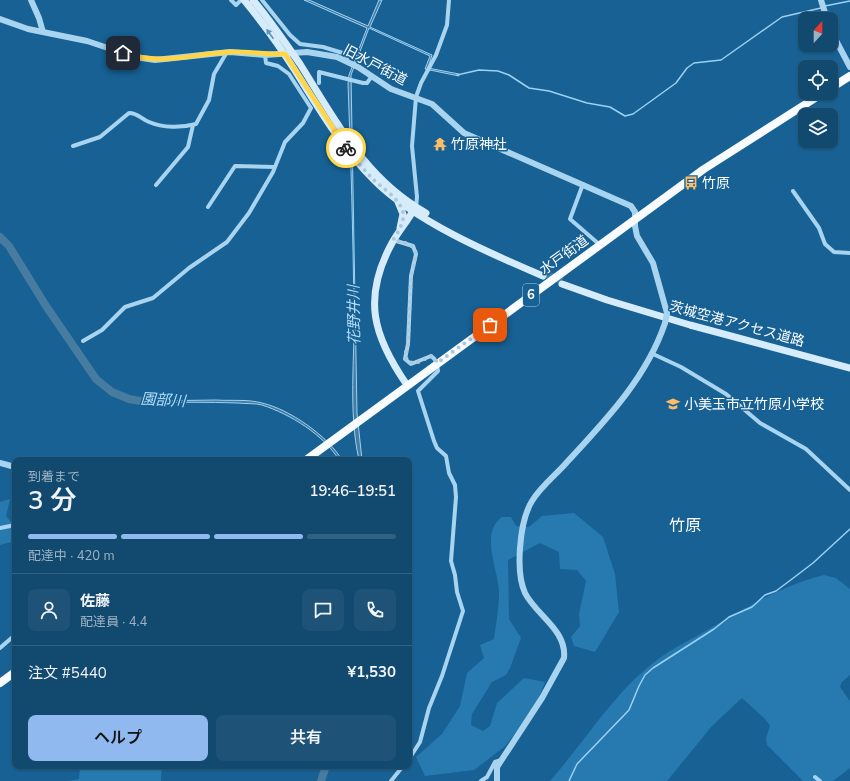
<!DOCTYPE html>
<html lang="ja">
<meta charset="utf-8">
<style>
body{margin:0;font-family:"Nunito Sans","Noto Sans JP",sans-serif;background:#1e5377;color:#f1f3f6;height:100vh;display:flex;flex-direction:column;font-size:15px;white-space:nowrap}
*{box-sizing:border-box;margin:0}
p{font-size:13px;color:#9cb2c3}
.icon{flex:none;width:22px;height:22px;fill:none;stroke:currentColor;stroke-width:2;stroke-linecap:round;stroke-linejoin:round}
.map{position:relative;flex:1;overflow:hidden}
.sheet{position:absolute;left:12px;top:457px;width:400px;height:312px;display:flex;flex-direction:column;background:#11496f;border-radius:8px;box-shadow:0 1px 3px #0004,0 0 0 1px #306182}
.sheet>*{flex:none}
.needle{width:26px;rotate:21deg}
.tools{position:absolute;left:798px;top:12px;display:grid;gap:8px}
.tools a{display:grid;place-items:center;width:40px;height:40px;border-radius:8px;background:#11496f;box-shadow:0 1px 3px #0004,0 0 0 1px #306182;font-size:20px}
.pin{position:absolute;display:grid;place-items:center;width:34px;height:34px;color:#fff;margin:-17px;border-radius:8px;box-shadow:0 2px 6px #0006}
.courier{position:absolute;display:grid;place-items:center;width:40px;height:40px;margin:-20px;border:3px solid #ffd54a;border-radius:50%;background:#fff;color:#222;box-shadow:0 1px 5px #0007}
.headline em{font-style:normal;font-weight:600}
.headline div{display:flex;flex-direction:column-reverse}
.headline{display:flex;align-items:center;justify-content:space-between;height:68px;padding:0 16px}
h1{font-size:26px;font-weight:600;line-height:30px}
.bar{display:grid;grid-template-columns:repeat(4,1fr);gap:6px 4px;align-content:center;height:48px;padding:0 16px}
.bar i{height:5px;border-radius:3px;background:#306182}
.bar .current{background:#90b9f0}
.bar p{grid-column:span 4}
.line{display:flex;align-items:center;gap:10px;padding:0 16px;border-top:1px solid #306182}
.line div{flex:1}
.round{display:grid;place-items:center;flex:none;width:42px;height:42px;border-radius:8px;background:#1e5377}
.primary-button{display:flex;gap:8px;margin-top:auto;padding:8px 16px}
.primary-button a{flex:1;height:46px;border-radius:8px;background:#90b9f0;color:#111;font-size:16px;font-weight:600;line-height:46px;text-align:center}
.primary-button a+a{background:#1e5377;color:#f1f3f6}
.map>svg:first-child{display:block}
.green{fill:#277ab0}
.water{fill:#477b9f;stroke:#9bd1f3}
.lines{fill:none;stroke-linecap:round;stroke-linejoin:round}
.stream{stroke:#9bd1f3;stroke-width:1.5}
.river{stroke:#477b9f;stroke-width:8}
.secondary-tunnel{stroke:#3a79a4;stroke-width:7;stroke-dasharray:7 3.5;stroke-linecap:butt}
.minor{stroke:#a8d4f0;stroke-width:4}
.tertiary{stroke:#a8d4f0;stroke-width:6}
.secondary{stroke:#d6ecfb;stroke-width:7}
.trunk{stroke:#f8fcff;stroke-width:8}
.tertiary-bridge{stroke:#a8d4f0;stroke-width:6}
.oneway{fill:#5a92b8}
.done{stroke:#aec8da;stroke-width:4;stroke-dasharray:0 7.2}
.route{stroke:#ffd54a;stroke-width:5}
.labels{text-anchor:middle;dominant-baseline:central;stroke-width:3;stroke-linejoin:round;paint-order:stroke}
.shield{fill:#176194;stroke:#b9d0df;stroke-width:1}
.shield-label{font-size:13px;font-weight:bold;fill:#fff}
.street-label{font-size:14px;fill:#fff;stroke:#176194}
.poi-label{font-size:14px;fill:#fff;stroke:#176194;text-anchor:start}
.water-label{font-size:15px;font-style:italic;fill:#b4ddf7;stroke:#176194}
.quarter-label{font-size:16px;fill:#fff;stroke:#176194}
</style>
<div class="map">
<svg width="850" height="781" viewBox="0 0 850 781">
<rect width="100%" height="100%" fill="#176194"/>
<path class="green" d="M10,499l-4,17 9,11v14l-15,4v-43z
M574,513l29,24 12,37 4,38 -24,40 -21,-6 -3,-9 9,-11 -1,-12 7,-33 -9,-11 -17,-1 -1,-17 -19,-9 -32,17 1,59 12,19 -11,30 -4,7 -14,7 -20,32 -1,11 12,6 7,-5 7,-23 27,-25 21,4 -9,23 -10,16 -22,26 -30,23 -49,6 -9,-19 26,-23 18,-28 7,-33 17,-15 -4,-13 14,-6c2,-15 5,-31 5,-46 0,-22 -20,-60 3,-76h9l5,9 13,1 13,-11z
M824,575l12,3 14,11v86l-8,7 -2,5 10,14v67l-17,13h-30l-36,-36 -1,-7 4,-12 -5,-7 -23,-21 -30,28 -45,55h-117c33,-37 59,-81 97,-113 18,-16 41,-27 62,-39 36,-21 74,-44 115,-54z
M80,766h82l-1,15h-93l11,-2z"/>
<path class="water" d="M304,0h5l59,26 11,-26h3l-12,27 62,28 -4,13 31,6v2l-34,-7 5,-13 -61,-28 -18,47 6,338 5,47h-3c-11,-49 -4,-102 -5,-151 -1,-75 -3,-150 -6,-225l1,-9 18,-47z
M216,400c14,1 32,-1 46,3 27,6 66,33 80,57h-3c-15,-25 -49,-46 -77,-55 -7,-2 -17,-1 -24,-2 -30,-1 -60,-1 -90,0l-2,-2z"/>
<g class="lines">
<path class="stream" d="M825,6l25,-5
M457,75l22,-5 19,1 11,4 20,13 20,3 38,12 23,4 15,9 8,-2 43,-31 11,-15 7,-5 27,-3 61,-43 39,-9
M569,781l8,-17 52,-54 10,-24 6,-11 8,-7 61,-39 15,-12 23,-10 13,-12 11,-4 16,-12 21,-16 37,-34"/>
<path class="river" d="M0,237l9,9 37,60 50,73 16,13 17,7 17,3h11
M321,781l5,-15"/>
<path class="secondary-tunnel" d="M546,274l17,7"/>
<path class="minor" d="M231,0l5,5 5,-5
M262,0l28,35 10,9 23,3 23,7 1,7
M319,83v-11l44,11h4l5,-7
M73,146l27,-9 29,-24c9,0 12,6 20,9 14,6 32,6 47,2l13,-24 5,-26 13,-22
M583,184l-13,35 30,26
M156,185l32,-38 5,-22
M793,191l26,37 6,16 9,8 16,1
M208,207l27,-41 40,1
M416,207l1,-10 -5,-51 4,-49 5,-14 15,-28 11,-30 2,-25
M393,240l20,6 3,8 -5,22 -3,68 -3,15 6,5 20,-8c6,4 6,8 7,15l-20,20 16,50 3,7 9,8 3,17 6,12 1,12 -5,64 4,14 2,17 6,19 -21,65 -13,32 -9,34 -11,17
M83,341l19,-11 23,-23 28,-9 36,-30 38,-26 22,-29 24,-41 12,-30 18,-19 8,-15 -22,-34 -11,-8 -12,-3 -1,-8
M653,354l28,13 45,27 34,29 46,26 44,41
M0,528l15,-3
M0,648l15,-13
M815,777l5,4
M391,781l12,-15
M481,781l6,-4 8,-15 6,-2"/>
<path class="tertiary" d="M31,0l8,18 4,14
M821,0l6,19
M0,19l28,10 59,12 48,16 20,3 75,-8 35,3 42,-3 30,5 21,10 33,22 41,15 32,29 167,73 4,6v14l2,10 16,27 14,50
M831,31l19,36
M0,463l15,4
M497,781v-14l45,-69 22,-40c3,-28 -28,-43 -39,-65 -6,-13 -6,-31 -5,-45 1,-14 4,-34 12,-47 9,-15 25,-27 36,-40 38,-41 79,-84 97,-138"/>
<path class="secondary" d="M244,0c18,22 35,45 50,69 24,38 47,78 79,110 41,42 116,74 170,97
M253,0c17,20 32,42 47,64 36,57 65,115 126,149
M398,202l5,12 -3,14
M562,284l45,16 83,25 160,43
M407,385c-34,-49 -45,-87 -15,-142 7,-13 17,-23 23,-36"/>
<path class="trunk" d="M831,88l19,-12
M306,460l398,-291 119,-76
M0,683l15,-11"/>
<path class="tertiary-bridge" d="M665,323l2,-10"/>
</g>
<defs><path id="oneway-solid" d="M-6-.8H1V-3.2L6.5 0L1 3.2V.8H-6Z"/></defs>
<use class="oneway" href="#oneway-solid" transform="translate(270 34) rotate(-125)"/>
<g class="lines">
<path class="done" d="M346,148c8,10 17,21 26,30 10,11 27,19 31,34 2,9 -5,21 -10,28l16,4 6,5 1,5 -5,22 -3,68 -3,11 3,7 8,1 15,-7 4,2 2,5 53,-38"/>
<path class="route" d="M123,53c40,13 67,1 106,-1 19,-1 37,3 56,2l61,94"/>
</g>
<defs>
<g id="temple-bare" transform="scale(1.08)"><path d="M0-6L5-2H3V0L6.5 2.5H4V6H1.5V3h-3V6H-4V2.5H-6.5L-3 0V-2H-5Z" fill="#ffbc67" stroke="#176194" stroke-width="2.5" paint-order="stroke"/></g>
<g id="bus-bare" transform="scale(1.08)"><path d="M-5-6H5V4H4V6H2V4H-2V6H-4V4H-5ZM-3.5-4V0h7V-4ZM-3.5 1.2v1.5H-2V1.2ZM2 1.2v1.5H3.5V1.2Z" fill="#ffbc67" stroke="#176194" stroke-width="2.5" paint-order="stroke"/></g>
<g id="school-bare" transform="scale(1.08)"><path d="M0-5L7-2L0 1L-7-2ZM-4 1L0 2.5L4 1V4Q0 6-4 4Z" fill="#ffbc67" stroke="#176194" stroke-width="2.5" paint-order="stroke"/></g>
</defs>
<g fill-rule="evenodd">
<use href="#temple-bare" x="440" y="144"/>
<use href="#bus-bare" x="691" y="183"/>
<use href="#school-bare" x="673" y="404"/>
</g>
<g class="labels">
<rect class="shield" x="523" y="284" width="16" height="22" rx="3"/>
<g class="shield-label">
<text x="531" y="295">6</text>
</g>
<g class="street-label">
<text transform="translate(375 65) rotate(28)">旧水戸街道</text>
<text transform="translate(564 255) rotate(-36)">水戸街道</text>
<text transform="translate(737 324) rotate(15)">茨城空港アクセス道路</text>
</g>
<g class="poi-label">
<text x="451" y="144">竹原神社</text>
<text x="702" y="183">竹原</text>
<text x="684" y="404">小美玉市立竹原小学校</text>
</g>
<g class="water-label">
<text transform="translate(354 315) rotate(-91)">花野井川</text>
<text transform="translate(163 400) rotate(3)">園部川</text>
</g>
<g class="quarter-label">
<text x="685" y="526">竹原</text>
</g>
</g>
</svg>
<div class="tools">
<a><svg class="needle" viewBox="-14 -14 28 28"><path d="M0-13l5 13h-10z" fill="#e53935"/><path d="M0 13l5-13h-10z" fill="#9cb2c3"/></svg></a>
<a><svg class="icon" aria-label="locate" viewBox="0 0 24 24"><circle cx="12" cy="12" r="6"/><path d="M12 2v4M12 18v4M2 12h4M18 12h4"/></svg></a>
<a><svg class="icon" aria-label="layers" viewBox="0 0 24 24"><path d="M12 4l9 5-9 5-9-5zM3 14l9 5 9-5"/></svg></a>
</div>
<div class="pin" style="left:490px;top:325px;background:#ea580c"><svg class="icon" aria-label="bag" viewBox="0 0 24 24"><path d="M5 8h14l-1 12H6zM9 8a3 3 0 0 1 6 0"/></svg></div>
<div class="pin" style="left:123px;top:53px;background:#1f2937"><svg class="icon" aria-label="home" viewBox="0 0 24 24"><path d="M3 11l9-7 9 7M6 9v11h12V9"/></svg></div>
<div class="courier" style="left:346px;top:148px"><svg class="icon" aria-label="bike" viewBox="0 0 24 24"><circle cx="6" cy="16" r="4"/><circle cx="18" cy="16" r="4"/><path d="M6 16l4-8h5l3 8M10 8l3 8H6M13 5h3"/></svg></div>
<section class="sheet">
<div class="headline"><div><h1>3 分</h1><p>到着まで</p></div><em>19:46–19:51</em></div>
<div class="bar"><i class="current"></i><i class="current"></i><i class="current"></i><i></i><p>配達中 · 420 m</p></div>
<div class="line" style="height:72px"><a class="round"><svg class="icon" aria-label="person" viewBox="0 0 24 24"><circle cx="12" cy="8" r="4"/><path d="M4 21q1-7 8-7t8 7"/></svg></a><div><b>佐藤</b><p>配達員 · 4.4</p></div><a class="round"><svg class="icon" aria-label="chat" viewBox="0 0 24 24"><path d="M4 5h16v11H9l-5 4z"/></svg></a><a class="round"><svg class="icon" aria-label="phone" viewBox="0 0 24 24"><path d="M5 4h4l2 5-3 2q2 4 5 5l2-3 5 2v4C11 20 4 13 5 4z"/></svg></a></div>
<div class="line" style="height:52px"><div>注文 #5440</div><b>¥1,530</b></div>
<div class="primary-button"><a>ヘルプ</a><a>共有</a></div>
</section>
</div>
